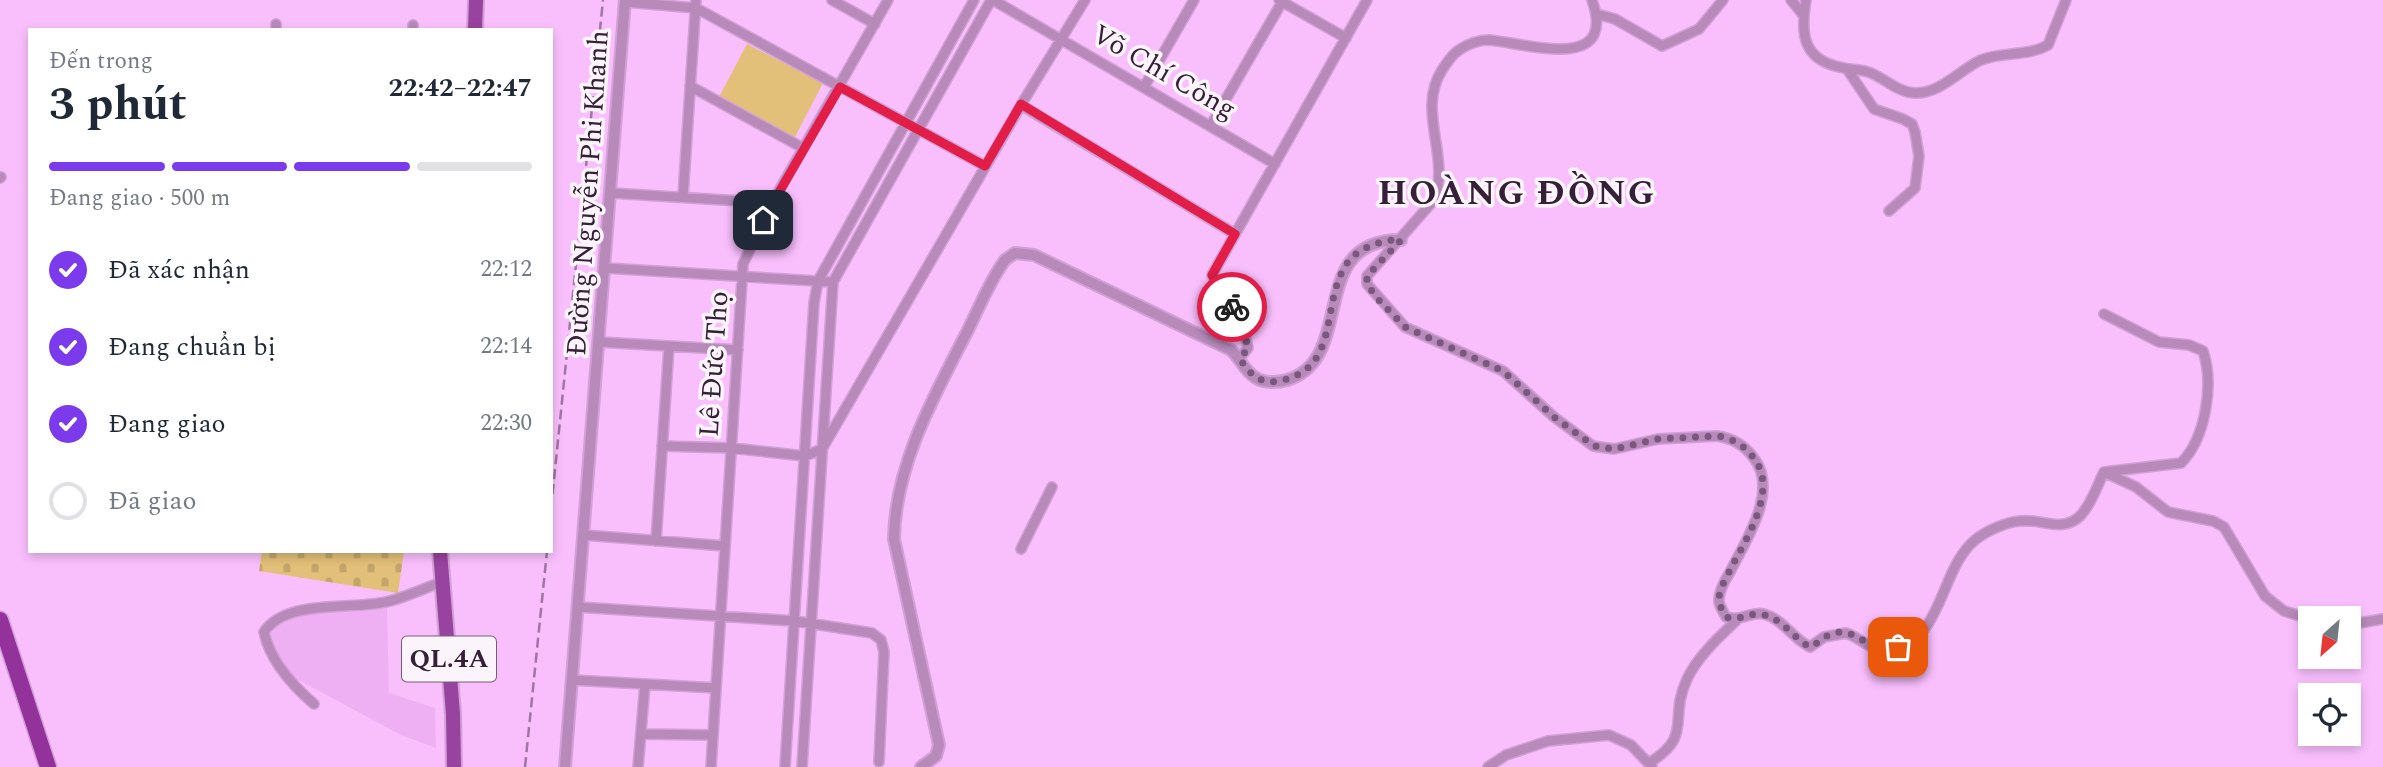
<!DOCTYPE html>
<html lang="vi">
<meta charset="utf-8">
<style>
body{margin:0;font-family:Spectral,serif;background:#f6f6f7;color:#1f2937;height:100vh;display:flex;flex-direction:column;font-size:26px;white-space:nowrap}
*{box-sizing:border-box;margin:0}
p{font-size:23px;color:#747a83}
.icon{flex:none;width:38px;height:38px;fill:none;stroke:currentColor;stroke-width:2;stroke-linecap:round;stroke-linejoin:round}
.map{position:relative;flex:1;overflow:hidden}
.side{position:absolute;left:28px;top:28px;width:525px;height:525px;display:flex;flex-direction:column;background:#fff;border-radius:0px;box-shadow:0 4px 10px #0003}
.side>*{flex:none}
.needle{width:46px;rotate:207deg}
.buttons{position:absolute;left:2298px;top:606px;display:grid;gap:14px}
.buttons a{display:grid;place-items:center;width:63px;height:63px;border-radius:0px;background:#fff;box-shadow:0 4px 10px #0003;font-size:35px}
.pin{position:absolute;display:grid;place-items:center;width:60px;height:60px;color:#fff;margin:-30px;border-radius:14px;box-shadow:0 4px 10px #0006}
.courier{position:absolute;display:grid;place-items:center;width:70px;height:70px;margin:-35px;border:5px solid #e11d48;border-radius:50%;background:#fff;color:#222;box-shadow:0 2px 9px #0007}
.head em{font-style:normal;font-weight:700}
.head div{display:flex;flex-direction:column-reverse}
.head{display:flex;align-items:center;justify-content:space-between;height:119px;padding:0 21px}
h1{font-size:46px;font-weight:700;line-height:52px}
.bar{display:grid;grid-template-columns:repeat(4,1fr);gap:10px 7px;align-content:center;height:84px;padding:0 21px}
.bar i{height:9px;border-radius:5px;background:#e0e1e3}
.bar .selected{background:#7c3aed}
.bar p{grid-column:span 4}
ol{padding:0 21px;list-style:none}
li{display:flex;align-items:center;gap:21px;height:77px}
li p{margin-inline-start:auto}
li .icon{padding:7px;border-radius:50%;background:#7c3aed;color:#fff;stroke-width:4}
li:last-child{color:#747a83}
li i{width:38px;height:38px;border:4px solid #e0e1e3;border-radius:50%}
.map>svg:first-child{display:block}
.built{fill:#eeb0f2}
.cemetery{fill:url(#cemetery-stones)}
.pitch{fill:#e3c079}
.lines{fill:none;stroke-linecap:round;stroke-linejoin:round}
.minor-casing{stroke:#d29fd6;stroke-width:12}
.tertiary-casing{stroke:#d29fd6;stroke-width:14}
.primary-casing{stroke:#d29fd6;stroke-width:18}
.trunk-casing{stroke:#d29fd6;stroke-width:19}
.minor{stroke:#b78aba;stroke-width:9}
.tertiary{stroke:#b78aba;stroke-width:10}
.primary{stroke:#98439f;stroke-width:14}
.trunk{stroke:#92329a;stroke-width:16}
.rail{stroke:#9f75a2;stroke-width:2.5;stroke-dasharray:10 5;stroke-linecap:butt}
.done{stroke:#7a587d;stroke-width:7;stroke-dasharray:0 12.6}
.route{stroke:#e11d48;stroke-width:9}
.labels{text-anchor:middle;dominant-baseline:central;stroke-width:7;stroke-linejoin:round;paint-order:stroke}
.shield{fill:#fbf5fb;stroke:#716072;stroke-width:2}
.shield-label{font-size:26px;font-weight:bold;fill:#362038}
.street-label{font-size:28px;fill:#362038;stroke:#fbf5fb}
.district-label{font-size:35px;font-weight:bold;letter-spacing:2px;fill:#362038;stroke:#fbf5fb}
</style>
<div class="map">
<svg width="2383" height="767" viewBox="0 0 2383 767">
<defs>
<pattern id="cemetery-stones" width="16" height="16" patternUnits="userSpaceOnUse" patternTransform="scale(1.75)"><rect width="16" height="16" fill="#e3c079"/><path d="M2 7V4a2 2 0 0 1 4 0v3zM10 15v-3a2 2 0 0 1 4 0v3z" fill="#c3a569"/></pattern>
</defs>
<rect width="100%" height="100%" fill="#f9bffd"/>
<path class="built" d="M387,608l2,85 46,15 1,40 -35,-13 -110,-59 -21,-37 2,-10 33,-17z"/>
<path class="cemetery" d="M262,551h142l-6,42 -139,-22z"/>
<path class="pitch" d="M747,44l76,39 -28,54 -76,-40z"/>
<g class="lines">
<g class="minor-casing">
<path id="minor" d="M832,0l43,24
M993,0l282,164
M1279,0l67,38
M1592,0c26,74 -67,43 -103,40 -10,0 -21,4 -30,10 -7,4 -12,13 -17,20 -26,41 9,87 -8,130l-67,76v8l38,43 98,44 51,46 39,29 21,3 44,-10 59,-3c15,2 27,9 36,21 27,33 -7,83 -23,115 -5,8 -12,20 -11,30 1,5 5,11 7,15 15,5 24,-6 38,-3 19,5 29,25 46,33l14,-10 22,-4c13,4 30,21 44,18 54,-11 49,-81 85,-111 11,-9 31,-18 45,-19 21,-3 43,13 61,-6 11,-12 16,-29 23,-43l77,-9c25,-25 33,-79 22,-112l-14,-6 -30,-3 -55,-28
M1791,0l13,16
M1806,0c-6,35 -3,61 38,68 9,2 18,1 27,5 14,6 27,19 43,20 27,1 45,-23 67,-33 22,-9 46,-3 67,-15l18,-45
M625,2l71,6 289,158
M1597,14l18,5 47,27 37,-17 24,-29
M276,30v-6
M413,30v-5
M1847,69l27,40 29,10 9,5 3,8 4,24 -4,32 -26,23
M690,86l113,62
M1144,87l50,-87
M1021,105l214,129
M1211,125l71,-123
M0,178l1,-1
M611,193l161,10
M683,196l13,-196
M605,268l228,14
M599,342l139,8
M1239,359l9,-11 -6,-25 -30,-48 155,-275
M662,446l69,2 74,8 17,-7 199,-344 64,-105
M2104,472l32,15 32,25 45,9 11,6 41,69 19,15 26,8
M584,535l141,11
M656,541l13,-195
M1021,549l31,-62
M578,607l217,14 77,12 9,7 3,12 -5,110
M2348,625l35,-6
M572,680l144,8
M314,704c-22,-19 -44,-43 -50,-72 22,-33 86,-22 122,-30 19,-4 38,-14 56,-20
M641,734l72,1
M1649,763c45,-28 19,-43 38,-84 11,-23 32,-42 50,-59
M638,767l7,-83
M711,767l32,-503 29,-61 116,-203
M785,767l29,-464 4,-22 156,-281
M802,767l31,-485 158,-282
M1488,767l18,-12 42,-14 61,-6 22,10 21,22"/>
</g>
<g class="tertiary-casing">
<path id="tertiary" d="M565,767l60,-767
M921,767l15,-11 3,-11 -45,-206c1,-74 40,-143 73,-207 12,-24 22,-50 38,-72l10,-7 19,2 197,95c9,8 14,22 25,28 8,5 21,5 31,2 71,-21 18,-141 114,-140"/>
</g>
<g class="primary-casing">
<path id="primary" d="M475,30l1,-30
M440,551l13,163 1,53"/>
</g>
<g class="trunk-casing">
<path id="trunk" d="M0,620l48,147"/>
</g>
<use href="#minor" class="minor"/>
<use href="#tertiary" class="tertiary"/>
<use href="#primary" class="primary"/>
<use href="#trunk" class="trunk"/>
<path class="rail" d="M551,509l52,-509
M525,767l22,-216"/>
</g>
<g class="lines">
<path class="done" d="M1232,307l10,16 6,25 -8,11c9,14 20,26 39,22 64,-12 40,-80 69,-119 11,-15 36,-23 53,-22l-34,36v8l10,14 28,29 98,44 51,46 40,29 20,3 44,-10 59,-3c15,2 27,9 36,21 27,33 -8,83 -24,115 -4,8 -11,20 -10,30 1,5 5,11 7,15 15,5 24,-6 38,-2 19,4 29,23 46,32 9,-4 14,-11 24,-14 25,-6 40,26 64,14"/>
<path class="route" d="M763,220l77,-133 145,79 36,-62 214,130 -23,41 20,32"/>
</g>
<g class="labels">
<rect class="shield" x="402" y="636.5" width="94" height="45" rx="5"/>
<g class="shield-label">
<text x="449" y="659">QL.4A</text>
</g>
<g class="street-label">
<text transform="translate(1164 72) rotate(30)">Võ Chí Công</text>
<text transform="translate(588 193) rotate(-86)">Đường Nguyễn Phi Khanh</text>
<text transform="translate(714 364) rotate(-86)">Lê Đức Thọ</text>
</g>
<g class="district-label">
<text x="1517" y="193">HOÀNG ĐỒNG</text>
</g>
</g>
</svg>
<div class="buttons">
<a><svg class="needle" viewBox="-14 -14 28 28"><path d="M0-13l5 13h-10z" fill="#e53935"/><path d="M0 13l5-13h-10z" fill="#747a83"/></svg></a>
<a><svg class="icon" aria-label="locate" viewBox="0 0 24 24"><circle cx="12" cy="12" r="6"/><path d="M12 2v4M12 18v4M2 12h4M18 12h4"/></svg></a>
</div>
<div class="pin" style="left:1898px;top:647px;background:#ea580c"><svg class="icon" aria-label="bag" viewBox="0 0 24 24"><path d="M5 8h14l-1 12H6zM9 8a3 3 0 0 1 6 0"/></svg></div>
<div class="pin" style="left:763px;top:220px;background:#1f2937"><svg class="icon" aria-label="home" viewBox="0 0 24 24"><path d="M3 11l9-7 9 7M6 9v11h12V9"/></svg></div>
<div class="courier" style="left:1232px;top:307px"><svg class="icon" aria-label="bike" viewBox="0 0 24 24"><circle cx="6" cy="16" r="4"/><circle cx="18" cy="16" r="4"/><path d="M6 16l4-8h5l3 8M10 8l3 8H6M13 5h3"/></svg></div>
<section class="side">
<div class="head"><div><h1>3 phút</h1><p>Đến trong</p></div><em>22:42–22:47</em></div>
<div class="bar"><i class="selected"></i><i class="selected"></i><i class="selected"></i><i></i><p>Đang giao · 500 m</p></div>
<ol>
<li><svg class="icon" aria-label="check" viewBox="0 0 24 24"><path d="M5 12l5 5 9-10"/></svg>Đã xác nhận<p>22:12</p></li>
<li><svg class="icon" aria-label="check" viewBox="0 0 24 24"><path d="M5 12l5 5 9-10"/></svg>Đang chuẩn bị<p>22:14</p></li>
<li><svg class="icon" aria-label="check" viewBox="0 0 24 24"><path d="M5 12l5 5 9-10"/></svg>Đang giao<p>22:30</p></li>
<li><i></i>Đã giao</li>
</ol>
</section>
</div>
